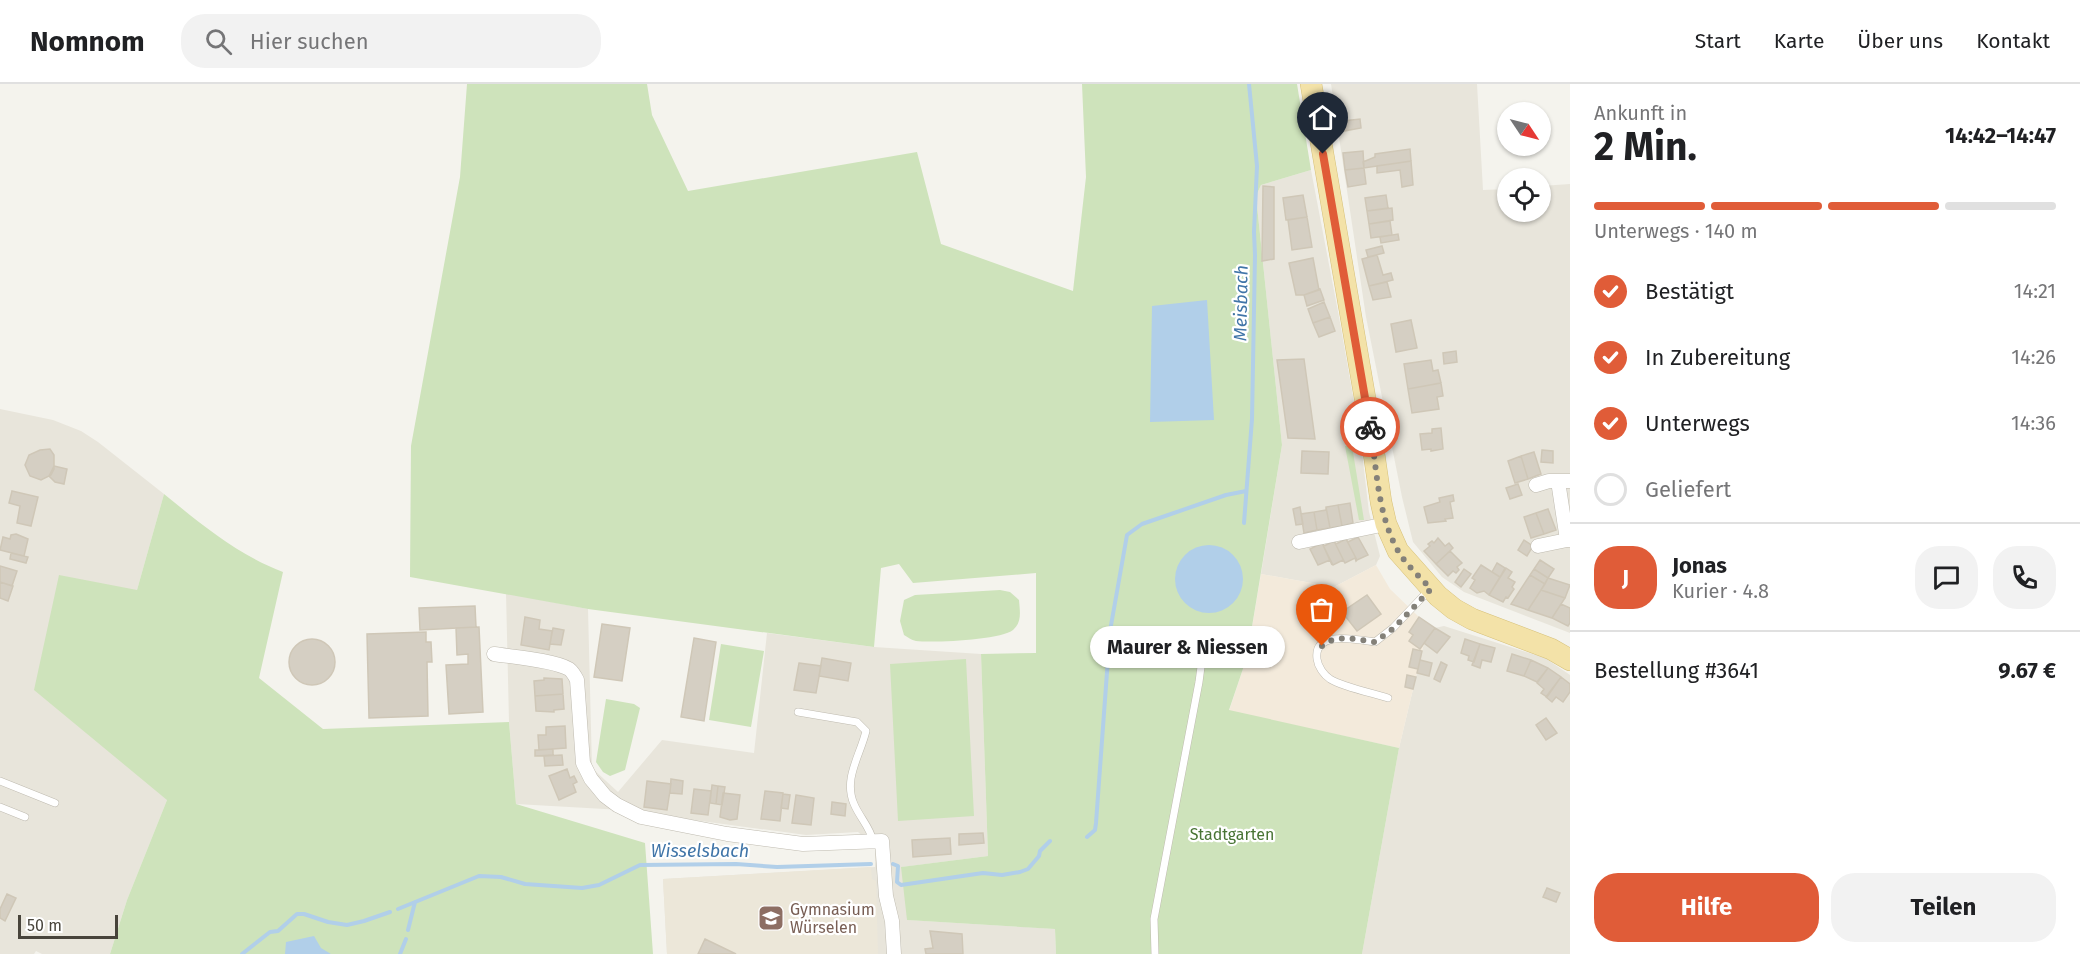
<!DOCTYPE html>
<html lang="de">
<meta charset="utf-8">
<style>
body{margin:0;font-family:"Fira Sans",sans-serif;background:#f2f2f2;color:#202124;height:100vh;display:flex;flex-direction:column;font-size:22px;white-space:nowrap}
*{box-sizing:border-box;margin:0}
p{font-size:20px;color:#757577}
.icon{flex:none;width:33px;height:33px;fill:none;stroke:currentColor;stroke-width:2;stroke-linecap:round;stroke-linejoin:round}
.map{position:relative;flex:1;overflow:hidden}
.details{display:flex;flex-direction:column;background:#fff;width:510px}
.details>*{flex:none}
.needle{width:39px;rotate:125deg}
.buttons{position:absolute;left:1497px;top:18px;display:grid;gap:12px}
.buttons a{display:grid;place-items:center;width:54px;height:54px;border-radius:50%;background:#fff;box-shadow:0 2px 4px #0004;font-size:30px}
.scale{position:absolute;left:18px;bottom:15px;width:100px;box-sizing:border-box;padding-left:6px;border:3px solid #48443b;border-top:0;font-size:16px;line-height:21px;white-space:nowrap;color:#48443b;-webkit-text-stroke:4px #fff;paint-order:stroke}
.pin{position:absolute;display:grid;place-items:center;width:51px;height:51px;color:#fff;margin:-62px -26px;border-radius:50% 50% 50% 0;rotate:-45deg;box-shadow:0 0 6px #0007}
.pin .icon{rotate:45deg}
.courier{position:absolute;display:grid;place-items:center;width:60px;height:60px;margin:-30px;border:4px solid #e05c38;border-radius:50%;background:#fff;color:#222;box-shadow:0 2px 8px #0007}
.bubble{position:absolute;height:42px;border-radius:21px;background:#fff;box-shadow:0 2px 4px #0004;font-size:20px;font-weight:700;line-height:42px;text-align:center}
.head em{font-style:normal;font-weight:700}
.head div{display:flex;flex-direction:column-reverse}
.head{display:flex;align-items:center;justify-content:space-between;height:102px;padding:0 24px}
h1{font-size:39px;font-weight:700;line-height:45px}
.bar{display:grid;grid-template-columns:repeat(4,1fr);gap:9px 6px;align-content:center;height:72px;padding:0 24px}
.bar i{height:8px;border-radius:4px;background:#e0e0e0}
.bar .selected{background:#e05c38}
.bar p{grid-column:span 4}
.line{display:flex;align-items:center;gap:15px;padding:0 24px;border-top:2px solid #e0e0e0}
.line div{flex:1}
.round{display:grid;place-items:center;flex:none;width:63px;height:63px;border-radius:24px;background:#f2f2f2}
ol{padding:0 24px;list-style:none}
li{display:flex;align-items:center;gap:18px;height:66px}
li p{margin-inline-start:auto}
li .icon{padding:6px;border-radius:50%;background:#e05c38;color:#fff;stroke-width:4}
li:last-child{color:#757577}
li i{width:33px;height:33px;border:3px solid #e0e0e0;border-radius:50%}
.button{display:flex;gap:12px;margin-top:auto;padding:12px 24px}
.button a{flex:1;height:69px;border-radius:24px;background:#e05c38;color:#fff;font-size:24px;font-weight:700;line-height:69px;text-align:center}
.button a+a{background:#f2f2f2;color:#202124}
header{display:flex;align-items:center;gap:36px;box-sizing:border-box;height:84px;padding:0 30px;background:#fff;border-bottom:2px solid #e0e0e0}
header strong{font-size:28px}
nav{display:flex;gap:33px;margin-inline-start:auto;font-size:21px}
.search{width:420px;height:54px;background:#f2f2f2;display:flex;align-items:center;gap:15px;box-sizing:border-box;padding:0 21px;border-radius:24px;color:#757577;font-size:22px}
main{display:flex;flex:1;min-height:0}
.map>svg:first-child{display:block}
.residential{fill:#e8e5db}
.commercial{fill:#f3eadb}
.education{fill:#ece7d9}
.green{fill:#cee3bb}
.water{fill:#b1cfe9}
.lines{fill:none;stroke-linecap:round;stroke-linejoin:round}
.stream{stroke:#b1cfe9;stroke-width:4}
.building{fill:#d5cfc3;stroke:#cfc7b7;stroke-width:1.5}
.lane-casing{stroke:#bfbbb0;stroke-width:8}
.street-casing{stroke:#bfbbb0;stroke-width:15}
.primary-casing{stroke:#d6c079;stroke-width:22}
.lane{stroke:#fff;stroke-width:7}
.street{stroke:#fff;stroke-width:14}
.primary{stroke:#f3e2a8;stroke-width:21}
.done{stroke:#848179;stroke-width:6;stroke-dasharray:0 10.8}
.route{stroke:#e05c38;stroke-width:8}
.labels{text-anchor:middle;dominant-baseline:central;stroke-width:4.5;stroke-linejoin:round;paint-order:stroke}
.park-label{font-size:16px;fill:#487434;stroke:#fff}
.education-label{font-size:16px;fill:#785e54;stroke:#fff;text-anchor:start}
.water-label{font-size:18px;font-style:italic;fill:#4075a8;stroke:#fff}
</style>
<header>
<strong>Nomnom</strong>
<div class="search"><svg class="icon" aria-label="search" viewBox="0 0 24 24"><circle cx="10" cy="10" r="6"/><path d="M15 15l6 6"/></svg>Hier suchen</div>
<nav><a>Start</a><a>Karte</a><a>Über uns</a><a>Kontakt</a></nav>
</header>
<main>
<div class="map">
<svg width="1570" height="870" viewBox="0 0 1570 870">
<rect width="100%" height="100%" fill="#f4f3ed"/>
<path class="residential" d="M1331,0h146l6,106 24,-1 1,23h32l1,-26 29,-2v449l-106,-41 -22,-15 -29,-35 -11,-45 -36,-180z
M1311,86l28,147 21,119 9,76 11,44 -4,9 -42,22 -73,-13 21,-129 -26,-249 5,-11z
M0,325l53,11 28,11 17,11 66,52 -27,96 30,210 -40,100 -17,54h-68l-6,-3 -2,3h-34z
M506,509l82,16 4,159 26,24 44,-52 92,13 13,-120 107,14 107,7 7,202 -86,11 6,53 147,9 1,25h-389l-4,-75 212,-12v-20l-17,-15 -52,3 -142,-19 -24,-5 -124,-7 -7,-82z
M1444,542l101,32 25,17v279h-208l37,-206 25,-105 11,-15z"/>
<path class="commercial" d="M1376,481l14,24 29,28 5,26 -25,105 -170,-37 18,-54 14,-83 73,13z"/>
<path class="education" d="M871,783l1,12 4,2 2,73h-211l-4,-75z"/>
<path class="green" d="M467,0h180l5,31 36,76 229,-39 24,92 132,47 13,-114 -4,-93h215l14,86 -50,15 -5,11 26,249 -35,212 -18,53 170,38 -37,206h-306l-1,-25 -148,-9 -6,-53 87,-11 -7,-202 55,-1v-80l-123,10 -14,-19 -18,4 -7,79 -286,-38 -178,-32 1,-131 49,-269z
M1345,362h7l12,74h-5z
M164,410c37,30 74,61 119,78l-24,106 64,51 186,-7 7,82 129,39 8,111h-543l17,-54 40,-100 -133,-110 25,-115 78,15z
M1000,506l10,2 9,8c1,12 3,22 -6,30 -12,10 -80,13 -97,11 -5,-1 -8,-4 -12,-6l-4,-14 4,-21 11,-5z
M721,560l43,7 -13,76 -42,-7z
M966,575l8,157 -76,5 -8,-157z
M606,615l28,5 6,4 -15,62 -15,6 -7,-4 -7,-10z"/>
<path class="water" d="M1207,216l7,120 -64,2 2,-116z
M1175 495a34 34 0 1 1 68 0a34 34 0 1 1-68 0Z
M314,852l7,12 10,6h-46l1,-12z"/>
<g class="lines">
<path class="stream" d="M1244,439l8,-104 3,-164 -1,-23 3,-66 -8,-82
M1087,753l8,-7 1,-7 14,-192 17,-96 15,-11 84,-29 20,-4
M893,780l5,2 -1,16 4,3 82,-12 19,2 18,-3 8,-3 11,-13 1,-5 10,-10
M398,825l81,-33 22,1 24,7 57,4 17,-3 41,-20 96,-1 41,3 94,-3
M408,846l7,-28
M242,870l28,-22 8,-1 19,-17h7l24,8 19,3 17,-4 26,-9
M400,870l6,-15"/>
</g>
<path class="building" d="M1360,35l1,9 -17,3 -1,-10z
M1410,65l1,12 -47,7 -1,-6 12,-5v-3z
M1363,67l1,17 -19,2 -2,-17z
M1411,77l2,24 -11,2 -2,-17 -23,3v-7z
M1364,84l2,16 -18,3 -3,-17z
M1263,102l11,1v72l-12,2z
M1303,111l4,22 -21,3 -3,-22z
M1386,111l2,13 -21,3 -2,-13z
M1392,124l1,12 -24,4 -2,-13z
M1307,133l5,30 -20,3 -4,-30z
M1390,137l2,14 -21,3 -2,-14z
M1398,150l1,6 -18,3 -1,-6z
M1382,162l2,7 -16,4 -2,-7z
M1377,171l6,20 8,-2 2,7 -24,6 -7,-27z
M1313,174l6,32 -15,5h-8l-7,-32z
M1387,198l4,15 -18,3 -4,-14z
M1320,205l4,11 -17,6 -3,-11z
M1324,218l6,15 -17,6 -5,-14z
M1330,233l5,14 -16,6 -6,-14z
M1411,236l6,28 -21,4 -5,-28z
M1456,267l1,11 -13,2 -1,-11z
M1304,275l11,80 -27,-1 -11,-78z
M1431,276l2,11 5,-1 3,13 -33,6 -4,-25z
M1441,299l2,13 -6,1 2,12 -27,4 -4,-24z
M1441,344l2,21 -12,2v-2l-9,1 -2,-16 12,-1v-4z
M40,366l10,-1 4,6v14l-3,6 -10,5 -11,-4 -5,-11 4,-10z
M1542,366l11,1v12l-12,-1z
M1302,367l27,1 -1,22 -27,-1z
M1534,368l7,22 -13,5 -7,-23z
M1521,372l7,23 -13,4 -7,-22z
M54,382l13,3 -3,15 -9,-2 -6,-6z
M1518,400l4,11 -12,4 -4,-11z
M12,407l26,6 -7,29 -14,-3 3,-17 -11,-3z
M1453,411l1,6 -4,1 3,16 -8,1 1,2 -18,2 -4,-16 16,-5 -1,-4z
M1350,419l3,20 -11,3 -4,-21z
M1338,421l4,21 -12,2 -4,-21z
M1300,423l3,17 -7,1 -3,-16z
M1326,423l4,21 -13,2 -3,-18 12,-2z
M1548,425l8,21 -12,4 -8,-21z
M1314,428l3,18 -13,3 -3,-19z
M1536,429l8,21 -13,4 -7,-21z
M16,450l12,5 -4,17 -24,-6 3,-13 7,2 1,-4z
M1358,453l10,18 -11,5 -11,-21 2,3z
M1438,454l7,8 4,-3 4,5 -17,16 -12,-13 6,-5 -2,-2 4,-3 2,2z
M1346,455l11,21 -1,1 -1,-3 -10,5 -11,-22 2,3z
M1524,456l9,6 -6,10 -9,-6z
M1334,457l11,22 -2,-3 -10,5 -11,-22 2,3z
M1322,459l10,22 -2,-5 -12,5 -8,-16z
M1450,467l12,12 -5,4 2,3 -3,3 -3,-2 -5,5 -12,-12z
M11,469l17,4 -2,6 -16,-4z
M1540,476l14,9 -6,9 -14,-9z
M1497,479l8,5 -5,9 -8,-5z
M1481,481l19,12 -11,18 -5,-4 -7,2 -7,-5 5,-8 -3,-2z
M0,482l17,5 -5,15 -12,-4z
M1506,484l6,4 -4,6 7,4 -3,5 2,2 -6,9 -2,-1 -3,5 -14,-7z
M1464,485l7,5 -10,13 -6,-5z
M1534,485l14,9 -3,6 -15,-9z
M1530,491l15,9 -17,26 -17,-6z
M1548,494l22,7 -5,13 -24,-8z
M0,498l13,4 -5,15 -8,-3z
M1541,506l24,8 -13,20 -24,-8z
M1367,511l14,19 -24,17 -15,-19z
M1561,520l9,4v15l-2,3 -16,-8z
M475,522l1,21 -56,3 -1,-22z
M525,533l15,3 -1,9 13,2 -3,19 -28,-5z
M1419,533l16,11 -15,21 -11,-8 4,-6 -4,-3z
M602,540l28,4 -8,53 -28,-4z
M479,543l4,85 -34,2 -3,-49 22,-1v-10l-11,1 -1,-27z
M553,544l11,2 -3,15 -11,-1z
M1435,544l15,9 -13,16 -13,-10z
M426,548v10h5l1,20h-5l1,54 -59,2 -2,-84z
M694,554l22,4 -12,79 -23,-4z
M289 578a23 23 0 1 1 46 0a23 23 0 1 1-46 0Z
M1465,555l15,5 -6,18 -6,-2 1,-4 -8,-3z
M1480,560l15,4 -4,14 -9,-2 -2,8 -8,-3z
M1413,565l9,2 -4,18 -9,-2z
M1512,570l19,6 -7,16 -17,-5z
M822,574l29,5 -3,18 -29,-5z
M1420,576l12,3 -3,13 -12,-3z
M1531,576l17,8 -11,14 -13,-6z
M1441,578l6,3 -7,17 -6,-3z
M799,579l22,3 -5,27 -22,-3z
M1548,584l13,9 -14,20 -6,-4 3,-4 -7,-6z
M1407,591l9,2 -3,12 -8,-2z
M1561,593l9,7v8l-7,10 -7,-5 -4,5 -6,-5z
M544,594l18,1 1,15 -28,2 -1,-15 10,-1z
M563,610l1,15 -10,1v2l-18,-1 -1,-15z
M1546,634l11,15 -11,7 -10,-15z
M565,642l1,22 -27,2 -1,-15h8v-8z
M553,665v6l-18,1v-6z
M562,671l1,10 -18,1 -1,-10z
M567,685l3,9 4,-2 3,6 -4,2 3,8 -17,8 -10,-24z
M671,695l12,2 -1,13 -12,-1z
M647,697l24,3 -4,26 -23,-3z
M712,701l6,1 -2,18 -6,-1z
M718,702l7,1 -3,18 -6,-1z
M694,705l17,2 -3,24 -17,-2z
M765,707l18,2 -3,28 -19,-2z
M723,709l17,2 -3,24 -7,1 -10,-3z
M783,710l7,1 -2,14 -7,-1z
M796,711l18,3 -3,27 -19,-2z
M832,718l14,2 -1,12 -14,-2z
M983,749l1,10 -25,2v-11z
M950,754l1,16 -38,3 -1,-17z
M1547,804l13,5 -4,9 -13,-5z
M7,810l9,4 -11,23 -5,-3v-9z
M930,847l32,3 1,20h-37l-1,-5 8,-1z
M705,855l31,15h-38z"/>
<g class="lines">
<g class="lane-casing">
<path id="lane" d="M1388,614c-16,-5 -45,-11 -58,-19 -6,-4 -12,-12 -13,-20 -4,-30 42,-19 58,-17l18,-14 36,-38
M798,628l59,10 9,9c-6,25 -23,48 -12,73 6,14 16,23 19,37
M0,697l55,22
M0,723l25,10
M1155,870l-1,-35 45,-237 5,-38"/>
</g>
<g class="street-casing">
<path id="street" d="M1558,397l9,59h3
M1536,401l13,-4h21
M1299,458l87,-18
M1538,462l29,-6
M494,570c19,3 59,6 75,15 4,3 6,7 8,11l6,83 8,16 14,17 12,9 24,12 86,17 76,10 79,-3 4,55 6,25 2,33"/>
</g>
<g class="primary-casing">
<path id="primary" d="M1311,0l60,349 10,69 5,22 12,27 40,45 16,13 18,10 79,30 19,11"/>
</g>
<use href="#lane" class="lane"/>
<use href="#street" class="street"/>
<use href="#primary" class="primary"/>
</g>
<g class="lines">
<path class="done" d="M1322,562c15,-13 35,-6 53,-4l19,-14 37,-39c-11,-12 -26,-25 -34,-40 -20,-37 -20,-81 -27,-122"/>
<path class="route" d="M1323,70l47,273"/>
</g>
<defs>
<g id="school-square" transform="scale(1.35)"><rect x="-9" y="-9" width="18" height="18" rx="4" fill="#8d6e63" stroke="#fff"/><path d="M0-5L7-2L0 1L-7-2ZM-4 1L0 2.5L4 1V4Q0 6-4 4Z" fill="#fff"/></g>
</defs>
<g fill-rule="evenodd">
<use href="#school-square" x="771" y="834"/>
</g>
<g class="labels">
<g class="park-label">
<text x="1232" y="750">Stadtgarten</text>
</g>
<g class="education-label">
<text x="790" y="825">Gymnasium<tspan x="790" dy="18">Würselen</tspan></text>
</g>
<g class="water-label">
<text transform="translate(1241 219) rotate(-89)">Meisbach</text>
<text x="700" y="767">Wisselsbach</text>
</g>
</g>
</svg>
<div class="buttons">
<a><svg class="needle" viewBox="-14 -14 28 28"><path d="M0-13l5 13h-10z" fill="#e53935"/><path d="M0 13l5-13h-10z" fill="#757577"/></svg></a>
<a><svg class="icon" aria-label="locate" viewBox="0 0 24 24"><circle cx="12" cy="12" r="6"/><path d="M12 2v4M12 18v4M2 12h4M18 12h4"/></svg></a>
</div>
<div class="scale">50 m</div>
<div class="pin" style="left:1322px;top:562px;background:#ea580c"><svg class="icon" aria-label="bag" viewBox="0 0 24 24"><path d="M5 8h14l-1 12H6zM9 8a3 3 0 0 1 6 0"/></svg></div>
<div class="pin" style="left:1323px;top:70px;background:#1f2937"><svg class="icon" aria-label="home" viewBox="0 0 24 24"><path d="M3 11l9-7 9 7M6 9v11h12V9"/></svg></div>
<div class="courier" style="left:1370px;top:343px"><svg class="icon" aria-label="bike" viewBox="0 0 24 24"><circle cx="6" cy="16" r="4"/><circle cx="18" cy="16" r="4"/><path d="M6 16l4-8h5l3 8M10 8l3 8H6M13 5h3"/></svg></div>
<div class="bubble" style="left:1090px;top:542px;width:195px">Maurer &amp; Niessen</div>
</div>
<section class="details">
<div class="head"><div><h1>2 Min.</h1><p>Ankunft in</p></div><em>14:42–14:47</em></div>
<div class="bar"><i class="selected"></i><i class="selected"></i><i class="selected"></i><i></i><p>Unterwegs · 140 m</p></div>
<ol>
<li><svg class="icon" aria-label="check" viewBox="0 0 24 24"><path d="M5 12l5 5 9-10"/></svg>Bestätigt<p>14:21</p></li>
<li><svg class="icon" aria-label="check" viewBox="0 0 24 24"><path d="M5 12l5 5 9-10"/></svg>In Zubereitung<p>14:26</p></li>
<li><svg class="icon" aria-label="check" viewBox="0 0 24 24"><path d="M5 12l5 5 9-10"/></svg>Unterwegs<p>14:36</p></li>
<li><i></i>Geliefert</li>
</ol>
<div class="line" style="height:108px"><b class="round" style="background:#e05c38;color:#fff">J</b><div><b>Jonas</b><p>Kurier · 4.8</p></div><a class="round"><svg class="icon" aria-label="chat" viewBox="0 0 24 24"><path d="M4 5h16v11H9l-5 4z"/></svg></a><a class="round"><svg class="icon" aria-label="phone" viewBox="0 0 24 24"><path d="M5 4h4l2 5-3 2q2 4 5 5l2-3 5 2v4C11 20 4 13 5 4z"/></svg></a></div>
<div class="line" style="height:78px"><div>Bestellung #3641</div><b>9.67 €</b></div>
<div class="button"><a>Hilfe</a><a>Teilen</a></div>
</section>
</main>
